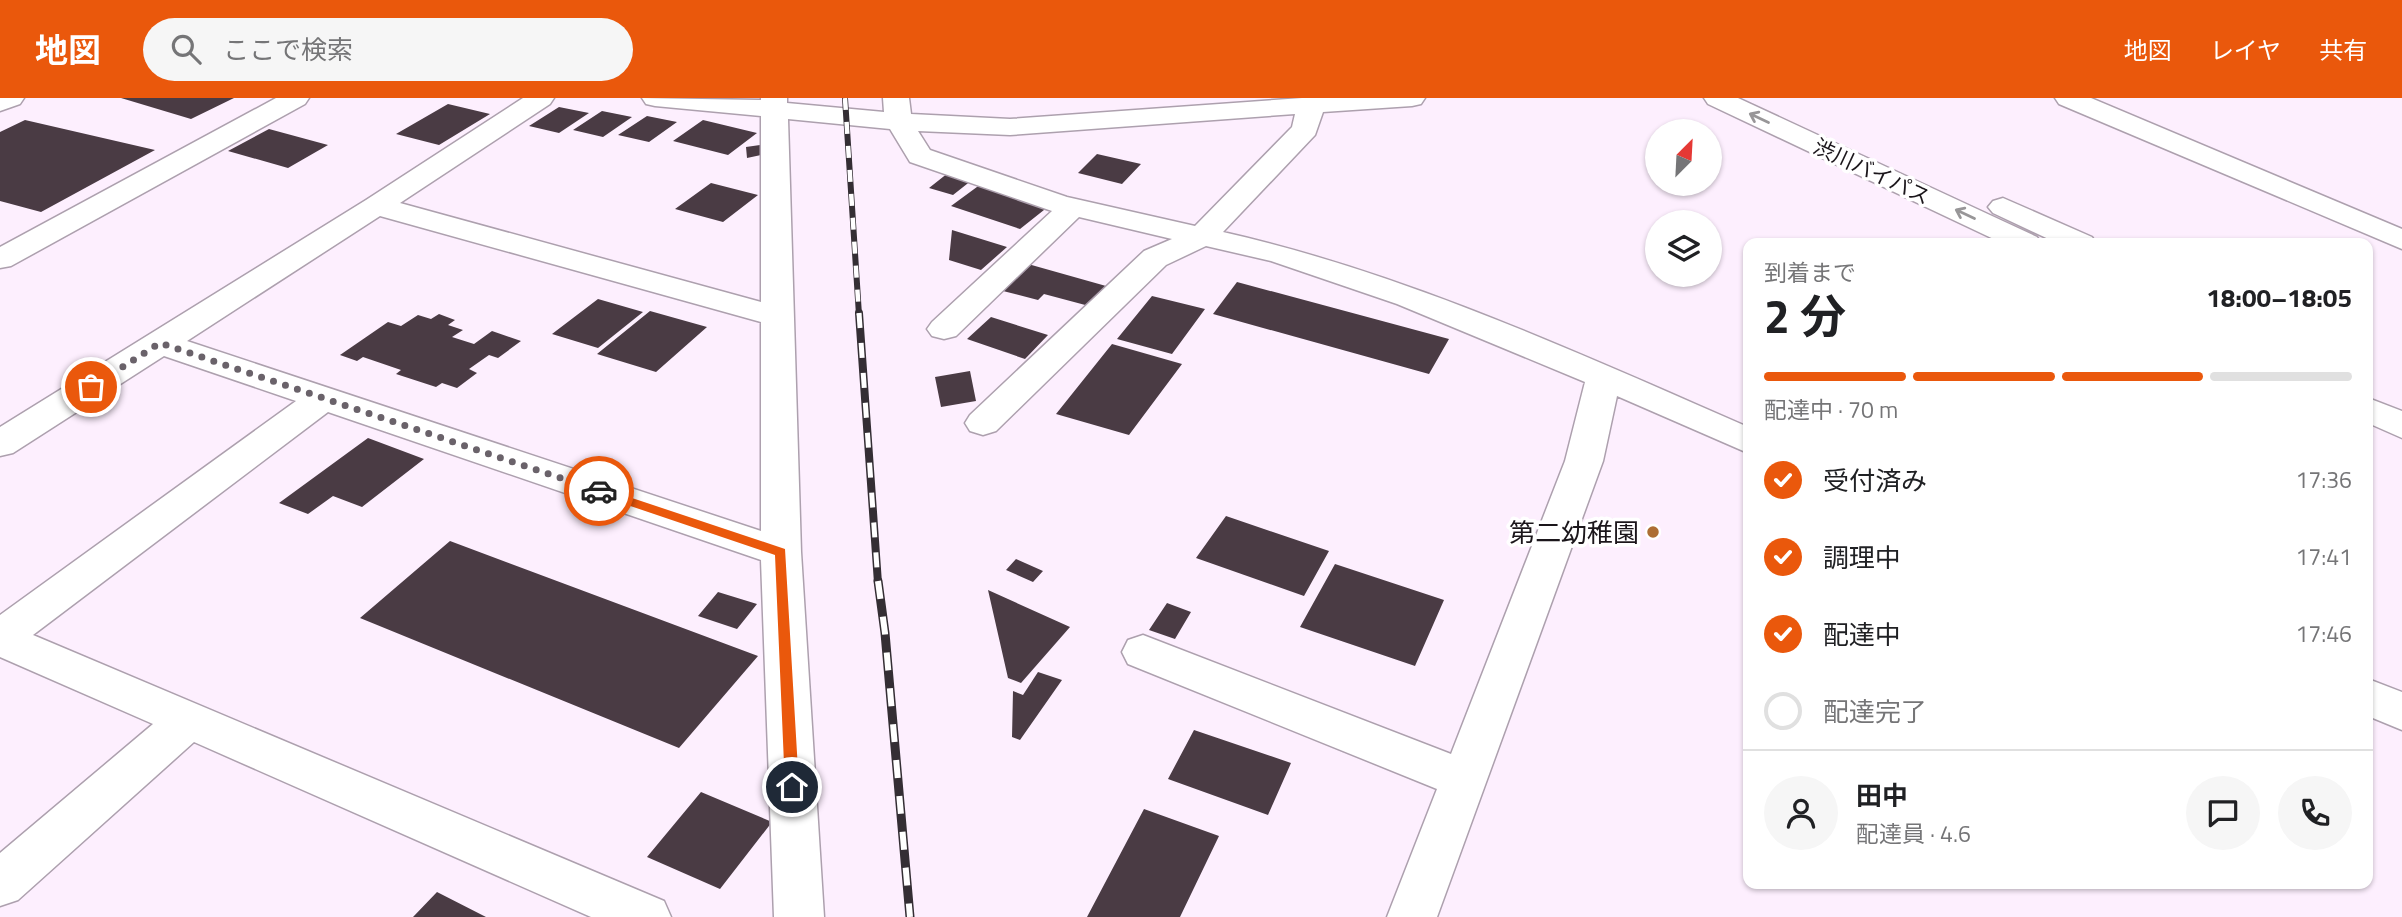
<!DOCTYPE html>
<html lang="ja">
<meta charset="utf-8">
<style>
body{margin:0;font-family:"Titillium Web","Noto Sans JP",sans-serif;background:#f6f6f6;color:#202124;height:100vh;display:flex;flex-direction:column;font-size:26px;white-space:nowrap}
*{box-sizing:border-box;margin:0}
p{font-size:23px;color:#757577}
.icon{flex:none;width:38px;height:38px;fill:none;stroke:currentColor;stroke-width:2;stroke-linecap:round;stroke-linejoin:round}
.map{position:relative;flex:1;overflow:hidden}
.side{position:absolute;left:1743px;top:140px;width:630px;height:651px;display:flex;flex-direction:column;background:#fff;border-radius:14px;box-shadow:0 2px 5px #0004}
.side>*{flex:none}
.needle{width:46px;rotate:24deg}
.tools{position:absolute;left:1645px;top:21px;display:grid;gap:14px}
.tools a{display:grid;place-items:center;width:77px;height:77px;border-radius:50%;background:#fff;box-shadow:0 2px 5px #0004;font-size:35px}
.pin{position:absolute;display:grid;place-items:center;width:60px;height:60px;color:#fff;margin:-30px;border:4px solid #fff;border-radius:50%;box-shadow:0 2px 7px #0007}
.courier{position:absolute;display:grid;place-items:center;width:70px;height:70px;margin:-35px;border:5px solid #ea580c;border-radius:50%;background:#fff;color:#222;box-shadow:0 2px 9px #0007}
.overview em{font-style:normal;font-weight:700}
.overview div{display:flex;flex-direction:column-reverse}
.overview{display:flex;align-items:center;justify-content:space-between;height:119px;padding:0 21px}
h1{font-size:46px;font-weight:700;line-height:52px}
.bar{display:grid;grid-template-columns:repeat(4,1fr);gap:10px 7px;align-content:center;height:84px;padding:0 21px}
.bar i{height:9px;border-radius:5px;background:#e0e0e0}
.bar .selected{background:#ea580c}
.bar p{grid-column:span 4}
.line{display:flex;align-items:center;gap:18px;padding:0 21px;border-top:2px solid #e0e0e0}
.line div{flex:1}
.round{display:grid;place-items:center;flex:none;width:74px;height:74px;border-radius:37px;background:#f6f6f6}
ol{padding:0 21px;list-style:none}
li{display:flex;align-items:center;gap:21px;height:77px}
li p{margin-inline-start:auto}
li .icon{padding:7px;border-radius:50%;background:#ea580c;color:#fff;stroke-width:4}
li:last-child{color:#757577}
li i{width:38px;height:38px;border:4px solid #e0e0e0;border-radius:50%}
header{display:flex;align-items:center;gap:42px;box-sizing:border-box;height:98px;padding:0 35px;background:#ea580c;color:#fff}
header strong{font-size:33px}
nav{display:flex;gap:38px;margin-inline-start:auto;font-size:24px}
.search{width:490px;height:63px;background:#f6f6f6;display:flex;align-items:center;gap:18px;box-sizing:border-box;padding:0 24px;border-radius:38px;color:#757577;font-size:26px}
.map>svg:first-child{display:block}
.building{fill:#4a3b44}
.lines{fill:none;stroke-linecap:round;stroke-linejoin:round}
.minor-casing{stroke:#ada0ae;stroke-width:3}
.highway-casing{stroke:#ada0ae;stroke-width:3}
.minor{fill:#fff;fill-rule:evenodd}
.highway{fill:#fff;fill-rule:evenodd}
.rail-far2-casing{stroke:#342e34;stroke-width:6}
.rail-far1-casing{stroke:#342e34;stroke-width:8}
.rail-casing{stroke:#342e34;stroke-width:9}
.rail-far2{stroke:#fff;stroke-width:4.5;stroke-dasharray:12;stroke-linecap:butt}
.rail-far1{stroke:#fff;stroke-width:5;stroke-dasharray:15;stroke-linecap:butt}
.rail{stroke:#fff;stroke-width:6;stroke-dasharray:18;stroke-linecap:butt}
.oneway{stroke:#989698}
.route{fill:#ea580c}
.done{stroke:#6a626a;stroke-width:7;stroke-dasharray:0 12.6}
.poi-dot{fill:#ad6e34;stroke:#fff;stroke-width:2.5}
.labels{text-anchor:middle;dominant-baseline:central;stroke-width:7;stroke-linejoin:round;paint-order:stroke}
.far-street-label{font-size:21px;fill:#1b161b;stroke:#fff}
.poi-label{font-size:26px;fill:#1b161b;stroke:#fff;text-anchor:end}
</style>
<header>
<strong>地図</strong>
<div class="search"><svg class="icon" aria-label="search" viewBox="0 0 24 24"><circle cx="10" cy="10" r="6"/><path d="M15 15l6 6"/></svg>ここで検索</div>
<nav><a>地図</a><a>レイヤ</a><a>共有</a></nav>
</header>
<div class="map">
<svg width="2402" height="819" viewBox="0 0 2402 819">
<rect width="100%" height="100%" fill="#fdeffe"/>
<path class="building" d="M121,0h113l-43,21z
M448,6l42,10 -51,31 -43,-11z
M559,9l30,6 -30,20 -30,-7z
M602,13l30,6 -29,20 -30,-7z
M647,18l30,6 -28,20 -31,-7z
M25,22l130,30 -114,62 -41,-11v-69z
M703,22l54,13 -29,22 -55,-14z
M269,31l59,16 -40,23 -60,-17z
M760,47l1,10 -14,3 -1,-11z
M1097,56l44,10 -19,20 -44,-11z
M948,75l24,7 -19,15 -24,-7z
M711,85l47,12 -35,27 -48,-13z
M981,86l68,22 -29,23 -69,-23z
M952,132l55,17 -26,23 -32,-10z
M1028,166l78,22 -17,20 -45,-12 -6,6 -35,-9z
M1237,184l212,57 -20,35 -216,-60z
M1152,198l53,13 -33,45 -55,-15z
M598,201l45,13 -45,36 -46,-14z
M650,213l57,16 -51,45 -59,-18z
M439,216l16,6 -7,5 15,5 -11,7 22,7 18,-13 29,10 -23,17 -9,-3 -20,14 8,4 -20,15 -15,-5 -6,4 -40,-13 5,-4 -38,-13 -6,4 -17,-6 48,-33 13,4 17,-11 13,4z
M991,219l57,18 -23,24 -58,-20z
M1112,246l70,20 -53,71 -73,-21z
M970,273l6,30 -35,6 -6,-30z
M368,340l56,21 -62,48 -29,-11 -25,18 -29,-11z
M1226,418l103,35 -25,45 -108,-38z
M450,443l308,115 -79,92 -319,-130z
M1016,461l27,12 -10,11 -27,-12z
M1335,466l109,36 -29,66 -115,-39z
M988,492l82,37 -49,56 -13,-5z
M718,494l39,12 -20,25 -39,-13z
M1167,505l24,9 -16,27 -26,-9z
M1038,574l24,8 -42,60 -8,-3 1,-46 10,4z
M1194,632l97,33 -23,52 -100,-36z
M701,694l71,30 -52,67 -73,-32z
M1144,711l75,27 -39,81h-93z
M437,794l49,25h-73z"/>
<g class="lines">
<g class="minor-casing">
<path id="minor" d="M0,0h24l-4,6 -20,7z
M276,0h33l-4,6 -294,162 -11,2v-21z
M523,0h31l-4,6 -150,99 361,99v-186l-106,-10 -9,-2 -4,-6 119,2v-2h26v5l97,9 -1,-14h26l2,16 99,5 292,-21h123l-4,6 -9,2 -89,6 -8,23 -92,97c182,41 355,121 525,195v26l-131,-57 -14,65 -166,456h-50l50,-128 -309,-125 -6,-12 6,-12 15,-5 308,119 114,-293 20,-79 -188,-78 -126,-43 -65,-15 -40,19 -170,166 -13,4 -13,-4 -5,-8 5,-8 174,-164 28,-12 -93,-22 -123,119 -12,3 -12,-3 -5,-7 5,-7 120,-111 -142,-49 -20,-33 -102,-10 13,433 23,365h-50l-13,-357 -433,-148 -295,223 631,266 7,16h-80l-397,-175 -176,158 -18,6v-53l153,-129 -153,-67v-42l296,-214 -132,-45 -151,97 -13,3v-29l366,-227zM1295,16l-3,13 -97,99 -128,-29 -137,-47 -12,-19 92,4zM380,118l381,106v209l-574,-190z
M2055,0h36l311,131v20l-343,-145z
M2368,581l34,13v38l-34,-14z"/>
</g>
<g class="highway-casing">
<path id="highway" d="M1704,0h34l299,139 4,6h-39l-294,-139z
M2003,100l89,39 4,6h-39l-64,-30 -5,-6 5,-6z
M2368,300l34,13v27l-34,-15z"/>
</g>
<use href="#minor" class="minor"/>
<use href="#highway" class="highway"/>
<g class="rail-far2-casing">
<path id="rail-far2" d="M845,0l14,217"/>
</g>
<g class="rail-far1-casing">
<path id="rail-far1" d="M859,215l19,270"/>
</g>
<g class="rail-casing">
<path id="rail" d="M878,483l7,52 25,284"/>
</g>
<use href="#rail-far2" class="rail-far2"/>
<use href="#rail-far1" class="rail-far1"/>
<use href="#rail" class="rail"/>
</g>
<defs><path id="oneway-shaft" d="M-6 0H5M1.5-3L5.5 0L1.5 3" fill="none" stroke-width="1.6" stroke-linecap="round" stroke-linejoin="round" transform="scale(1.75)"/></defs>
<g class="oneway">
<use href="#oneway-shaft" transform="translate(1759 20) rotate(-155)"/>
<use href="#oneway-shaft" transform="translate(1965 116) rotate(-155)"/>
</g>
<path class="route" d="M599,389l186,62 14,238 -2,4h-9l-3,-4 -10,-232 -180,-61 -2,-3z"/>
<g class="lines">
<path class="done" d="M91,289l69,-44 439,148"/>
</g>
<circle class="poi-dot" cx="1653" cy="434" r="7"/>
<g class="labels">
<g class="far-street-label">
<text transform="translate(1872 73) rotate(25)">渋川バイパス</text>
</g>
<g class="poi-label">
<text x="1639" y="434">第二幼稚園</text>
</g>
</g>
</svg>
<div class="tools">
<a><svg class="needle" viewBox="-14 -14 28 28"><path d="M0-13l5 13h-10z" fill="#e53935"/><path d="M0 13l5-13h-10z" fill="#757577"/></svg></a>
<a><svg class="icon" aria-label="layers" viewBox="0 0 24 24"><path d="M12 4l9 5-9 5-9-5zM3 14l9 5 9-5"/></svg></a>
</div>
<div class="pin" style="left:91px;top:289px;background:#ea580c"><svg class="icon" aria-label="bag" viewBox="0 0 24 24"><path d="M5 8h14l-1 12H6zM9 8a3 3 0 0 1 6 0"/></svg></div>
<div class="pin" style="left:792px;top:689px;background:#1f2937"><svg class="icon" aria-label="home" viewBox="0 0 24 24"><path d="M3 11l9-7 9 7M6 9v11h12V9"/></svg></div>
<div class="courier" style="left:599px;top:393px"><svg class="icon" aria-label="car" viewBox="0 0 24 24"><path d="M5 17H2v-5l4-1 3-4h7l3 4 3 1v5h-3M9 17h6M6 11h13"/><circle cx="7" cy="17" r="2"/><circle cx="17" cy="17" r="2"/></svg></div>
<section class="side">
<div class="overview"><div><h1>2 分</h1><p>到着まで</p></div><em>18:00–18:05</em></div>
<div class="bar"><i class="selected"></i><i class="selected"></i><i class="selected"></i><i></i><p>配達中 · 70 m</p></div>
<ol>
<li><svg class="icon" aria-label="check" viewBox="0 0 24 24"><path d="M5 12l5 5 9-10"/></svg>受付済み<p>17:36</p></li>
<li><svg class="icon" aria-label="check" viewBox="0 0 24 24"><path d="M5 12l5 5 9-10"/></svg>調理中<p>17:41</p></li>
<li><svg class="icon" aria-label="check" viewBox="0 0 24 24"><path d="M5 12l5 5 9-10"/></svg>配達中<p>17:46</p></li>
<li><i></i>配達完了</li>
</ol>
<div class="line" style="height:126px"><a class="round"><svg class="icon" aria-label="person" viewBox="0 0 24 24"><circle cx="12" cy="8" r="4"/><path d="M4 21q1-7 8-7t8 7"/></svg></a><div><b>田中</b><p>配達員 · 4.6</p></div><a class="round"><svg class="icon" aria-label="chat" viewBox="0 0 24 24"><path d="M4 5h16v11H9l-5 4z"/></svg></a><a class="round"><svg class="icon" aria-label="phone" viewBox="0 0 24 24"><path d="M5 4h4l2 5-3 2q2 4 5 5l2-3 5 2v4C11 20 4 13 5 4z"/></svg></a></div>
</section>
</div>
